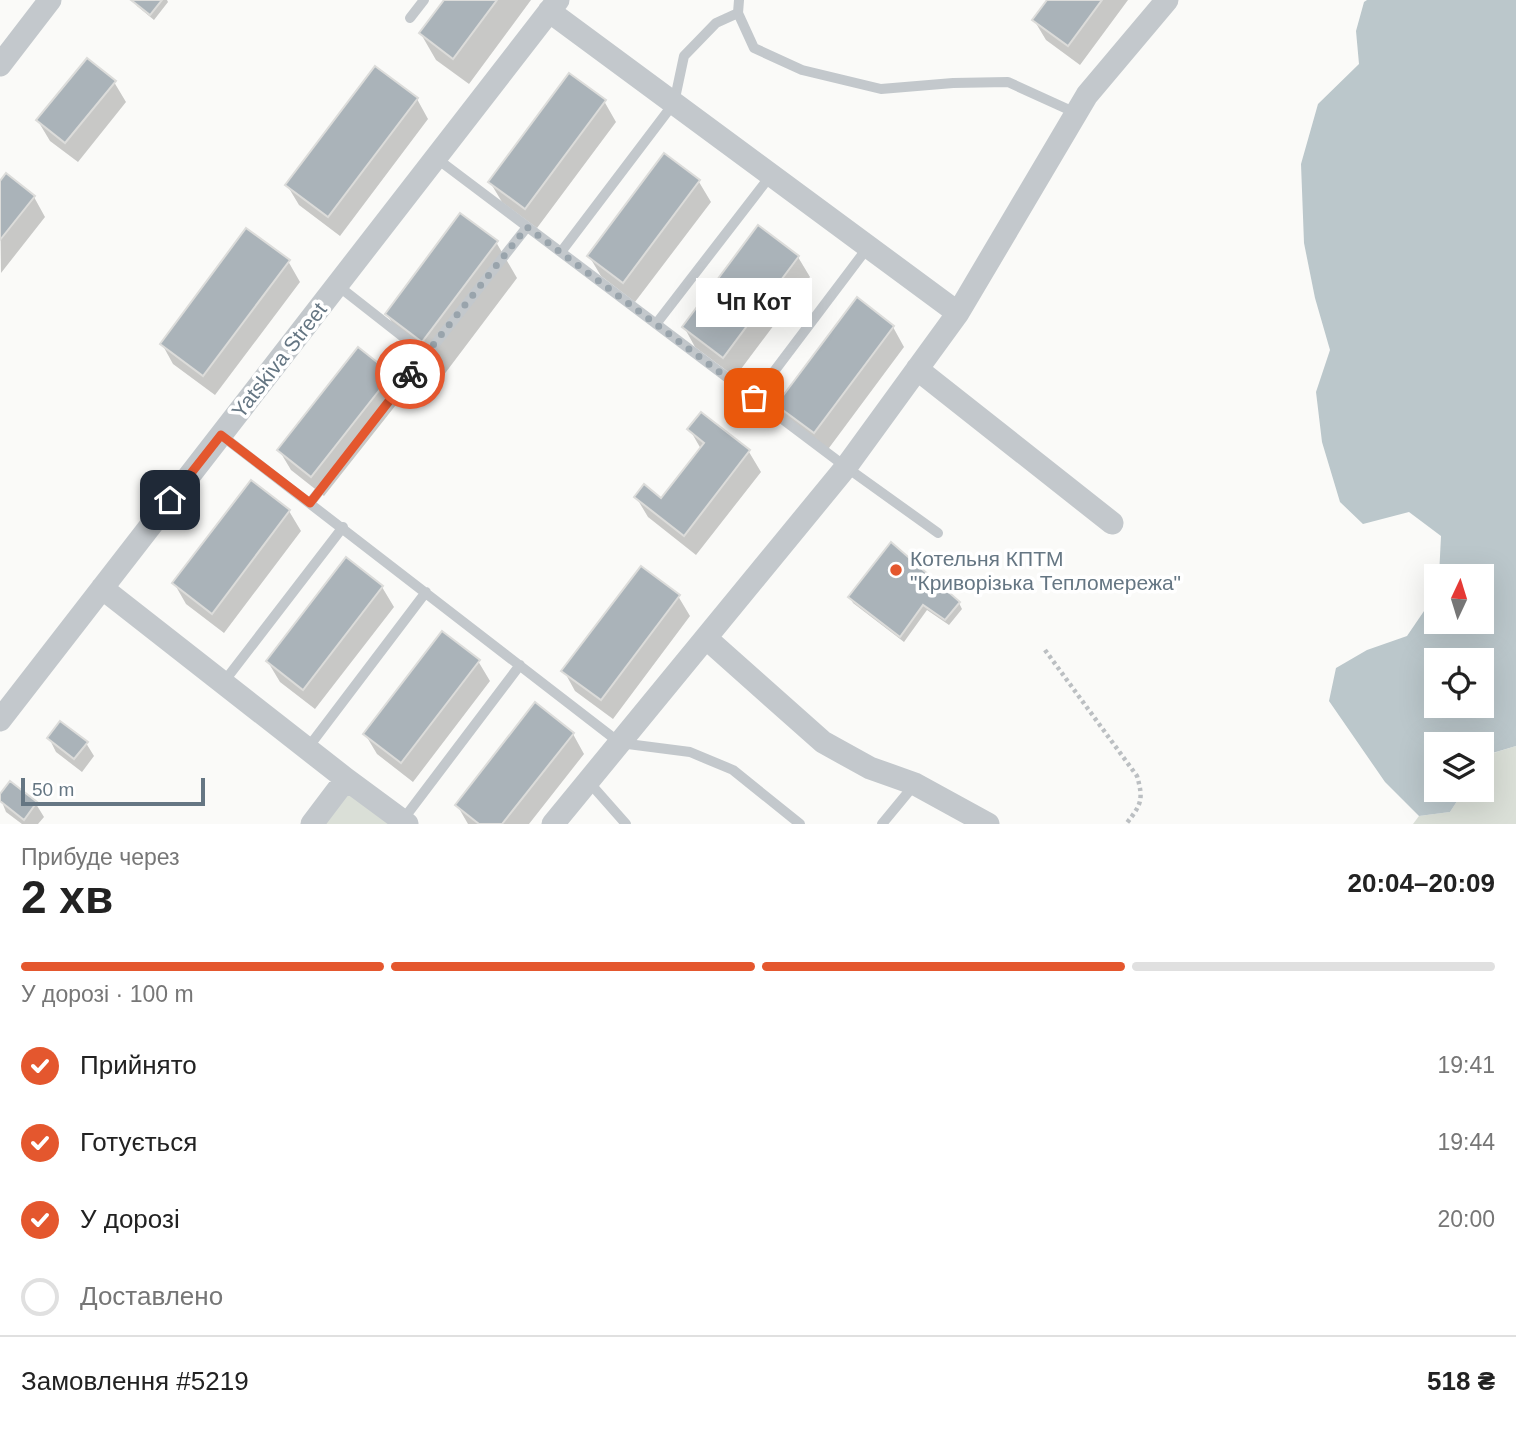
<!DOCTYPE html>
<html lang="uk">
<meta charset="utf-8">
<style>
body{margin:0;font-family:Helvetica,sans-serif;background:#f2f2f2;color:#222;height:100vh;display:flex;flex-direction:column;font-size:26px;white-space:nowrap}
*{box-sizing:border-box;margin:0}
p{font-size:23px;color:#767676}
.icon{flex:none;width:38px;height:38px;fill:none;stroke:currentColor;stroke-width:2;stroke-linecap:round;stroke-linejoin:round}
.map{position:relative;height:824px;overflow:hidden}
.panel{display:flex;flex-direction:column;background:#fff;flex:1}
.panel>*{flex:none}
.needle{width:46px;rotate:4deg}
.tools{position:absolute;left:1424px;top:564px;display:grid;gap:14px}
.tools a{display:grid;place-items:center;width:70px;height:70px;border-radius:0px;background:#fff;box-shadow:0 7px 28px #0002;font-size:35px}
.scale{position:absolute;left:21px;bottom:18px;width:184px;box-sizing:border-box;padding-left:7px;border:4px solid #657683;border-top:0;font-size:19px;line-height:24px;white-space:nowrap;color:#657683;-webkit-text-stroke:5px #fff;paint-order:stroke}
.pin{position:absolute;display:grid;place-items:center;width:60px;height:60px;color:#fff;margin:-30px;border-radius:14px;box-shadow:0 4px 10px #0006}
.courier{position:absolute;display:grid;place-items:center;width:70px;height:70px;margin:-35px;border:5px solid #e4572e;border-radius:50%;background:#fff;color:#222;box-shadow:0 2px 9px #0007}
.bubble{position:absolute;height:49px;border-radius:0px;background:#fff;box-shadow:0 7px 28px #0002;font-size:23px;font-weight:700;line-height:49px;text-align:center}
.head em{font-style:normal;font-weight:700}
.head div{display:flex;flex-direction:column-reverse}
.head{display:flex;align-items:center;justify-content:space-between;height:119px;padding:0 21px}
h1{font-size:46px;font-weight:700;line-height:52px}
.bar{display:grid;grid-template-columns:repeat(4,1fr);gap:10px 7px;align-content:center;height:84px;padding:0 21px}
.bar i{height:9px;border-radius:5px;background:#e0e0e0}
.bar .selected{background:#e4572e}
.bar p{grid-column:span 4}
.line{display:flex;align-items:center;gap:18px;padding:0 21px;border-top:2px solid #e0e0e0}
.line div{flex:1}
ol{padding:0 21px;list-style:none}
li{display:flex;align-items:center;gap:21px;height:77px}
li p{margin-inline-start:auto}
li .icon{padding:7px;border-radius:50%;background:#e4572e;color:#fff;stroke-width:4}
li:last-child{color:#767676}
li i{width:38px;height:38px;border:4px solid #e0e0e0;border-radius:50%}
.map>svg:first-child{display:block}
.green{fill:#dadfd7}
.water{fill:#bbc7cb;fill-rule:evenodd}
.shadow{fill:#0003}
.building{fill:#aab3b9;stroke:#dcdcda;stroke-width:2}
.lines{fill:none;stroke-linecap:round;stroke-linejoin:round}
.path{stroke:#bbbfc2;stroke-width:4.5;stroke-dasharray:3.5 3.5;stroke-linecap:butt}
.lane{stroke:#c3c8cc;stroke-width:10}
.street{stroke:#c3c8cc;stroke-width:23}
.done{stroke:#99a4ac;stroke-width:7;stroke-dasharray:0 12.6}
.route{stroke:#e4572e;stroke-width:9}
.poi-dot{fill:#e4572e;stroke:#fff;stroke-width:2.5}
.labels{text-anchor:middle;dominant-baseline:central;stroke-width:7;stroke-linejoin:round;paint-order:stroke}
.street-label{font-size:21px;fill:#657683;stroke:#fff}
.poi-label{font-size:21px;fill:#657683;stroke:#fff;text-anchor:start}
</style>
<div class="map">
<svg width="1516" height="824" viewBox="0 0 1516 824">
<rect width="100%" height="100%" fill="#fafaf8"/>
<path class="green" d="M1516,746v78h-103l6,-8 31,-4 15,-23h17c0,-37 0,-32 34,-43z
M346,779l61,45h-95z"/>
<path class="water" d="M1367,0h149v746l-30,9 -4,7v-18h-45v45h28l-15,23 -31,4 -34,-34 -56,-81 7,-33 31,-18 40,-14 30,-44v29h45v-45h-43l2,-40 -32,-24 -46,12 -23,-22 -18,-60 -6,-50 14,-42 -15,-52 -11,-55 -3,-79 17,-60 41,-40 -3,-33 8,-29zM1437,660h45v45h-45z"/>
<path class="shadow" d="M134,0h33l1,2 -14,18 -17,-14z
M446,0h85l-62,84 -33,-24 -15,-26z
M1049,0h79l-48,65 -34,-25 -12,-20z
M114,82l12,20 -48,60 -28,-21 -12,-20z
M417,99l11,20 -88,117 -41,-31 -12,-20z
M604,101l12,21 -79,106 -35,-26 -12,-20z
M664,156l35,26 12,20 -76,100 -34,-26 -12,-20z
M0,184l34,13 11,20 -44,56z
M496,242l21,36 -74,98 -36,-27 -20,-35z
M798,257l12,20 -75,100 -40,-30 -11,-20z
M288,261l12,21 -85,113 -42,-31 -11,-20z
M893,327l11,20 -78,105 -36,-27 -12,-20z
M358,350l33,25 12,21 -79,100 -33,-26 -12,-20z
M701,415l48,37 12,20 -65,83 -48,-38 -12,-20 25,3 40,-51 -11,-19z
M251,483l38,28 12,20 -77,102 -38,-29 -12,-21z
M346,560l36,27 12,20 -79,102 -35,-27 -12,-20z
M678,596l12,20 -77,103 -38,-28 -11,-20z
M850,597l109,6 3,6 -13,16 -22,-15 -23,32 -51,-39z
M478,661l12,20 -77,101 -36,-28 -12,-20z
M573,734l11,20 -55,70h-61l-11,-19z
M49,738l37,5 8,13 -12,16 -26,-20z
M11,784l25,20 8,13 -6,7h-16l-16,-12 -6,-15z"/>
<path class="building" d="M131,0h31l-12,15z
M444,0h53l-44,59 -34,-26z
M1047,0h55l-34,46 -36,-26z
M87,58l29,23 -51,62 -29,-23z
M375,66l43,32 -90,119 -43,-32z
M569,73l37,27 -81,109 -37,-27z
M664,153l36,27 -77,103 -36,-27z
M6,173l29,23 -35,44v-59z
M460,213l38,28 -76,101 -37,-28z
M758,225l41,31 -76,102 -41,-31z
M246,228l44,32 -87,116 -43,-32z
M857,297l37,29 -80,107 -38,-28z
M358,347l34,27 -81,103 -34,-27z
M701,412l49,38 -66,86 -50,-39 10,-13 17,14 43,-55 -17,-14z
M251,480l39,30 -78,104 -40,-31z
M891,542l69,60 -15,18 -22,-15 -23,32 -52,-40z
M346,557l37,29 -80,104 -37,-29z
M641,566l39,29 -79,105 -40,-29z
M442,631l38,29 -79,103 -38,-29z
M535,702l39,31 -72,91h-23l-24,-19z
M60,721l28,21 -14,17 -27,-21z
M10,781l27,21 -13,18 -24,-19v-7z"/>
<g class="lines">
<path class="path" d="M1045,650l92,126c7,24 4,29 -11,48"/>
<path class="lane" d="M739,0l-1,13 16,35 48,22 79,19 72,-6 55,-1 68,31
M410,18l14,-18
M436,158l410,309 92,66
M561,252l113,-149 10,-47 32,-33 22,-10
M337,285l88,69
M656,324l115,-149
M754,398l114,-151
M221,435l399,308 70,9 43,18 67,54
M310,503l217,-276
M223,683l120,-156
M307,749l119,-157
M588,781l38,43
M402,821l118,-156
M882,824l33,-40"/>
<path class="street" d="M549,11l409,302
M0,65l50,-65
M917,369l195,154
M102,588l244,191 61,45
M706,638l117,104 47,26 45,16 73,40
M0,720l558,-720
M312,824l34,-45
M553,824l293,-357 112,-154 129,-218 80,-95"/>
</g>
<g class="lines">
<path class="done" d="M410,374l117,-147 227,171"/>
<path class="route" d="M170,500l51,-65 89,68 100,-129"/>
</g>
<circle class="poi-dot" cx="896" cy="570" r="7"/>
<g class="labels">
<g class="street-label">
<text transform="translate(279 360) rotate(-52)">Yatskiva Street</text>
</g>
<g class="poi-label">
<text x="910" y="558">Котельня КПТМ<tspan x="910" dy="24">"Криворізька Тепломережа"</tspan></text>
</g>
</g>
</svg>
<div class="tools">
<a><svg class="needle" viewBox="-14 -14 28 28"><path d="M0-13l5 13h-10z" fill="#e53935"/><path d="M0 13l5-13h-10z" fill="#767676"/></svg></a>
<a><svg class="icon" aria-label="locate" viewBox="0 0 24 24"><circle cx="12" cy="12" r="6"/><path d="M12 2v4M12 18v4M2 12h4M18 12h4"/></svg></a>
<a><svg class="icon" aria-label="layers" viewBox="0 0 24 24"><path d="M12 4l9 5-9 5-9-5zM3 14l9 5 9-5"/></svg></a>
</div>
<div class="scale">50 m</div>
<div class="pin" style="left:754px;top:398px;background:#ea580c"><svg class="icon" aria-label="bag" viewBox="0 0 24 24"><path d="M5 8h14l-1 12H6zM9 8a3 3 0 0 1 6 0"/></svg></div>
<div class="pin" style="left:170px;top:500px;background:#1f2937"><svg class="icon" aria-label="home" viewBox="0 0 24 24"><path d="M3 11l9-7 9 7M6 9v11h12V9"/></svg></div>
<div class="courier" style="left:410px;top:374px"><svg class="icon" aria-label="bike" viewBox="0 0 24 24"><circle cx="6" cy="16" r="4"/><circle cx="18" cy="16" r="4"/><path d="M6 16l4-8h5l3 8M10 8l3 8H6M13 5h3"/></svg></div>
<div class="bubble" style="left:696px;top:278px;width:116px">Чп Кот</div>
</div>
<section class="panel">
<div class="head"><div><h1>2 хв</h1><p>Прибуде через</p></div><em>20:04–20:09</em></div>
<div class="bar"><i class="selected"></i><i class="selected"></i><i class="selected"></i><i></i><p>У дорозі · 100 m</p></div>
<ol>
<li><svg class="icon" aria-label="check" viewBox="0 0 24 24"><path d="M5 12l5 5 9-10"/></svg>Прийнято<p>19:41</p></li>
<li><svg class="icon" aria-label="check" viewBox="0 0 24 24"><path d="M5 12l5 5 9-10"/></svg>Готується<p>19:44</p></li>
<li><svg class="icon" aria-label="check" viewBox="0 0 24 24"><path d="M5 12l5 5 9-10"/></svg>У дорозі<p>20:00</p></li>
<li><i></i>Доставлено</li>
</ol>
<div class="line" style="height:91px"><div>Замовлення #5219</div><b>518 ₴</b></div>
</section>
